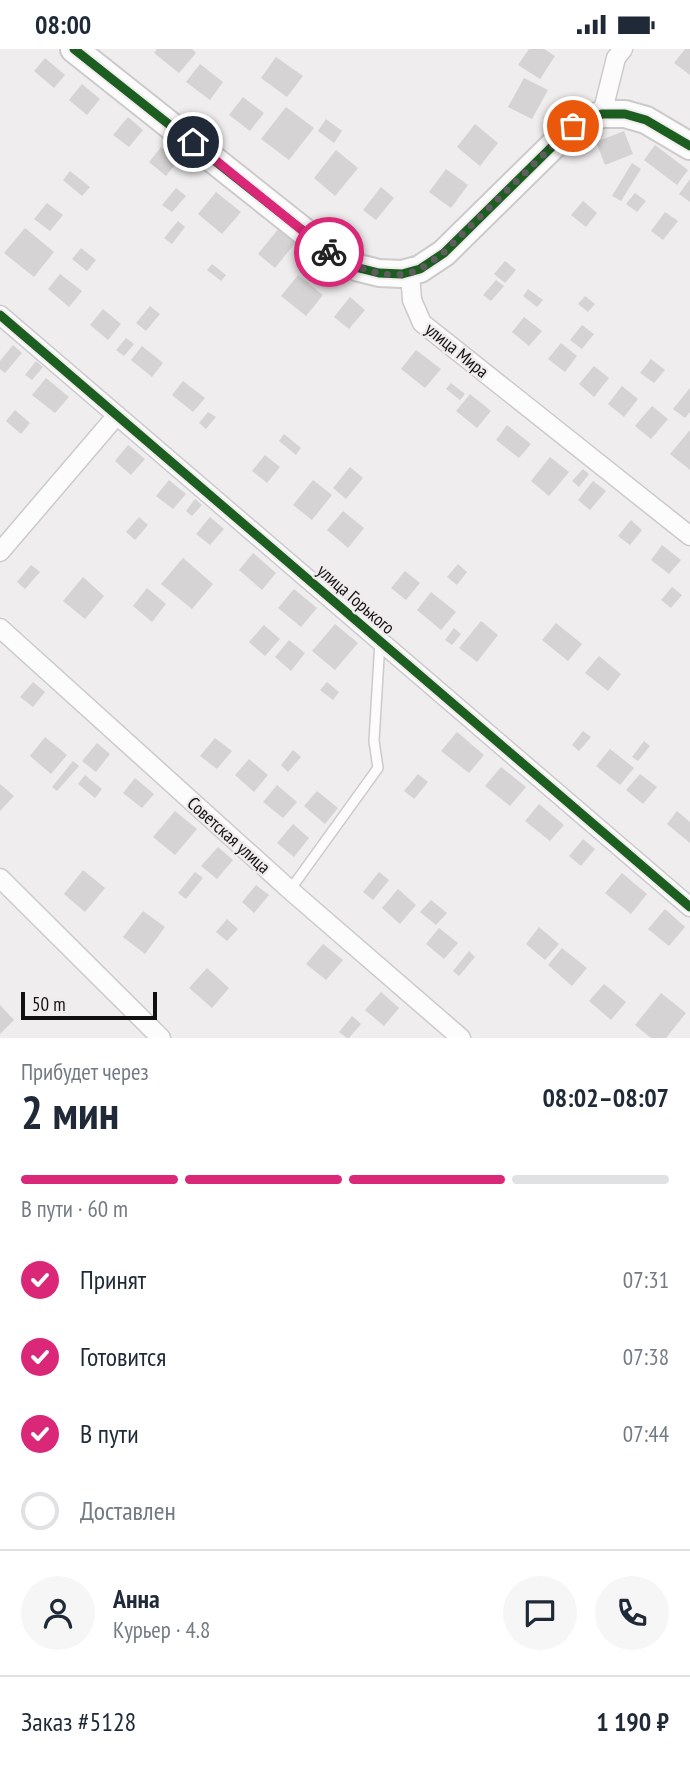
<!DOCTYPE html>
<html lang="ru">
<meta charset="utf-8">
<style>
body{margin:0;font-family:"PT Sans Narrow",sans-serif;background:#f6f6f7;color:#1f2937;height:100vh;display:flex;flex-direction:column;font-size:26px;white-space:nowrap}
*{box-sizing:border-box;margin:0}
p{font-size:23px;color:#747a83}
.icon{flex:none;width:38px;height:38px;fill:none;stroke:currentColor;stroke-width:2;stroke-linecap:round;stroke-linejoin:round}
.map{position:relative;height:989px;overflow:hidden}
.side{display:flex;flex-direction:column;background:#fff;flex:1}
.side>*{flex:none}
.scale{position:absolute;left:21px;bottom:18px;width:136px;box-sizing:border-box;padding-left:7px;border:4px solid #111010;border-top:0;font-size:19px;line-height:24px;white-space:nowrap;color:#111010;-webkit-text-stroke:5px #f0ecee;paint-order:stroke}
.pin{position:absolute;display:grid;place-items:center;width:60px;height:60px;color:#fff;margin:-30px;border:4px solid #fff;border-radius:50%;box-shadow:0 2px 7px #0007}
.courier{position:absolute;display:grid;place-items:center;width:70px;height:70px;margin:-35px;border:5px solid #db2777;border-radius:50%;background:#fff;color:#222;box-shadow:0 2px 9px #0007}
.summary em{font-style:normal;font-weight:700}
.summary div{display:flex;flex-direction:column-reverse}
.summary{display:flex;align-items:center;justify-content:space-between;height:119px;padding:0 21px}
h1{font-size:46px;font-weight:700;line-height:52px}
.bar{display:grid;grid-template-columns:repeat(4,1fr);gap:10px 7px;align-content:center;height:84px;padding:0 21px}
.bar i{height:9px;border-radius:5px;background:#e0e1e3}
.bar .active{background:#db2777}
.bar p{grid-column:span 4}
.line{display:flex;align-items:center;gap:18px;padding:0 21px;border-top:2px solid #e0e1e3}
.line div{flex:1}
.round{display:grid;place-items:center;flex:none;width:74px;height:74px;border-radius:37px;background:#f6f6f7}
ol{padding:0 21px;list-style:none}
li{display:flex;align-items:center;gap:21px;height:77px}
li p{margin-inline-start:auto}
li .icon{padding:7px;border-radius:50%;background:#db2777;color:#fff;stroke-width:4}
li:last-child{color:#747a83}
li i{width:38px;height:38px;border:4px solid #e0e1e3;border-radius:50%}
.status{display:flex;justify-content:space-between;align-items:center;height:49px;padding:0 35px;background:#fff;direction:ltr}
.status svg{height:19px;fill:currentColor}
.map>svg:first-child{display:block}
.building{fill:#d5d3d4}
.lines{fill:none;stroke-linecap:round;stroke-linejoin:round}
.lane-casing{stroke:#cccacb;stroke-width:12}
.street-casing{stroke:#cccacb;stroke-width:21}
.secondary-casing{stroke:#cccacb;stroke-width:30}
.lane{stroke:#fdfcfc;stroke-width:9}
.street{stroke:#fdfcfc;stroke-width:18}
.secondary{stroke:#fdfcfc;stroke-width:26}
.cycleway-casing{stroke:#f0ecee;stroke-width:13}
.cycleway{stroke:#1b5e20;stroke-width:9}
.done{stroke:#5f5d5e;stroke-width:7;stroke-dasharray:0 12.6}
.route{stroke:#db2777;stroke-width:9}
.labels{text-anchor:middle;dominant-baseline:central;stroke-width:5;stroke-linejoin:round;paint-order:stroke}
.street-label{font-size:18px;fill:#111010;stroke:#f0ecee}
</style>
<div class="status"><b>08:00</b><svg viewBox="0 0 49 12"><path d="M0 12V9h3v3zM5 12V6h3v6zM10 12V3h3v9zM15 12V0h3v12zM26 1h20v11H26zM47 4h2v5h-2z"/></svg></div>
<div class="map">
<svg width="690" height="989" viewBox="0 0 690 989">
<rect width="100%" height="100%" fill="#efedee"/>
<path class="building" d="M157,0h35l4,4 -17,20 -25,-20z
M529,0h15l11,7 -15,23 -22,-14z
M685,0h5v26l-16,-12z
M276,8l27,19 -16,21 -26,-19z
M45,9l20,17 -11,13 -20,-17z
M200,15l23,18 -13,18 -24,-18z
M524,29l24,12 -16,29 -24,-12z
M82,35l18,15 -13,16 -18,-15z
M243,48l21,16 -14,18 -21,-16z
M286,58l28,21 -25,32 -28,-21z
M128,68l15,13 -14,17 -16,-12z
M326,70l16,12 -8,12 -16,-12z
M475,75l23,19 -18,23 -23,-19z
M624,82l9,23 -28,11 -9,-23z
M655,96l33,25 -11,15 -33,-25z
M161,98l17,14 -12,15 -17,-14z
M336,101l22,18 -23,28 -21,-18z
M632,114l9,6 -20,32 -9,-5z
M446,120l22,16 -17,23 -22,-16z
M70,122l20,16 -8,9 -19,-16z
M690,130v23l-11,-8z
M381,138l13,11 -18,22 -13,-10z
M176,139l10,8 -14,16 -10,-7z
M216,143l25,20 -19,22 -24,-20z
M635,144l11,8 -9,11 -11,-8z
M583,152l14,12 -11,14 -15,-12z
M47,154l16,12 -13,16 -16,-12z
M665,163l13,9 -15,19 -12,-9z
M178,172l7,6 -13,17 -8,-6z
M25,179l29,24 -20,25 -30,-24z
M279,179l17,14 -21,26 -17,-14z
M81,199l15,12 -9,11 -15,-12z
M505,212l11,9 -11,13 -11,-9z
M212,215l14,11 -5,6 -14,-11z
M60,225l22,17 -13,16 -21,-18z
M298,226l25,20 -17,21 -25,-20z
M496,231l8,6 -13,15 -8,-6z
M528,240l15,11 -6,7 -14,-11z
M585,247l10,8 -7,8 -10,-8z
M350,248l15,13 -16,19 -15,-12z
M150,257l10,8 -14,17 -10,-8z
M103,260l18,15 -13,16 -18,-15z
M524,268l18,14 -13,15 -17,-14z
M582,276l12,9 -12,15 -12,-9z
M126,289l8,6 -10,12 -8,-6z
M561,294l16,13 -12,16 -17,-13z
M13,296l9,8 -17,20 -5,-4v-8z
M142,297l21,17 -11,14 -21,-17z
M416,301l25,19 -16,19 -24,-19z
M651,310l14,11 -11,13 -14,-10z
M36,312l7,6 -11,13 -7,-5z
M594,317l15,12 -15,19 -15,-13z
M46,329l23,19 -14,16 -23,-18z
M183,332l22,17 -12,14 -21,-17z
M451,334l14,11 -5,6 -14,-11z
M622,337l16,13 -14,18 -16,-13z
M690,339v24l-5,6 -12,-9z
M470,345l21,17 -14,17 -21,-17z
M652,357l16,13 -17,20 -16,-13z
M15,361l15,13 -9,11 -15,-13z
M208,363l8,5 -10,12 -7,-6z
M507,376l24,19 -12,14 -23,-18z
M690,381v40l-20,-16z
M284,385l17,14 -5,7 -17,-14z
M128,396l17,14 -14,16 -16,-14z
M265,406l15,12 -13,16 -15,-12z
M550,408l19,15 -20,24 -18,-15z
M350,418l13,11 -17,21 -13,-11z
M583,420l6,5 -10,13 -7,-6z
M169,431l17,14 -13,15 -17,-13z
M313,431l19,15 -20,25 -19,-15z
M593,432l13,10 -16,19 -12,-10z
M195,450l7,6 -10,11 -6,-5z
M343,462l21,17 -16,20 -21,-18z
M139,468l9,8 -13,15 -9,-8z
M210,468l14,12 -14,16 -14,-11z
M631,471l11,10 -12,15 -12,-9z
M662,496l19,15 -12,14 -18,-14z
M253,504l23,20 -14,17 -23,-20z
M183,509l30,26 -21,25 -31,-25z
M458,515l9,8 -10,13 -10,-8z
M31,516l9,7 -15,17 -8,-7z
M405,522l15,12 -14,17 -15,-12z
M83,528l21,19 -19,23 -22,-18z
M672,538l10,8 -11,13 -10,-8z
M147,539l19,16 -14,18 -19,-16z
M294,540l23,19 -16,19 -23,-19z
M431,543l25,20 -15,18 -24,-20z
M481,572l17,14 -21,27 -18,-14z
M556,574l26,21 -14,17 -26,-21z
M335,575l23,19 -23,27 -23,-19z
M264,576l16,14 -15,17 -16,-14z
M454,579l7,6 -9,11 -7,-5z
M289,591l16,13 -14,18 -16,-14z
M599,607l22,18 -13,17 -23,-18z
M33,633l12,10 -12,15 -13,-10z
M327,633l12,10 -6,8 -13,-10z
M583,682l8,6 -12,14 -7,-6z
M457,683l27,23 -15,18 -28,-22z
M45,688l22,18 -16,19 -21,-18z
M215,689l17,13 -15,18 -17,-13z
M644,692l6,5 -12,15 -6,-4z
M97,694l13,11 -14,18 -14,-11z
M610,700l24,19 -14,17 -24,-19z
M293,701l8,7 -13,15 -7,-7z
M249,710l19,16 -14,17 -19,-17z
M73,712l6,5 -22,25 -5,-4z
M501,718l25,20 -16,19 -25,-20z
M418,725l10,8 -14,17 -10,-8z
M640,725l17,13 -14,17 -17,-14z
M85,726l17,14 -7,9 -17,-14z
M135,729l19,16 -12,14 -19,-15z
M0,735l14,12 -14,15z
M277,736l20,17 -14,16 -20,-16z
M317,742l21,17 -13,16 -21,-18z
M539,755l25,21 -14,16 -25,-20z
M175,762l22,18 -22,26 -22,-18z
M677,762l13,11v21l-23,-19z
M293,775l16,14 -15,19 -17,-14z
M583,790l12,10 -14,17 -12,-10z
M218,798l15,13 -16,19 -16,-13z
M83,821l22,18 -20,24 -21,-18z
M195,823l8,6 -17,21 -8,-6z
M379,823l10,8 -16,20 -10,-8z
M622,824l25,21 -16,20 -26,-21z
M256,836l13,10 -15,18 -12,-11z
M398,840l18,16 -16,19 -18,-16z
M431,851l16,13 -11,12 -16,-13z
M665,860l20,18 -16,19 -21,-17z
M143,862l22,16 -20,27 -22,-17z
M227,870l11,10 -11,12 -11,-9z
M539,878l20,17 -14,16 -19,-16z
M439,879l19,15 -14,16 -18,-15z
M323,895l20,16 -17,20 -20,-16z
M562,899l25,20 -15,18 -24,-21z
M469,902l6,6 -16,19 -6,-5z
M207,919l22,20 -17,20 -23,-20z
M604,935l22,18 -15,18 -22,-19z
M381,943l18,16 -15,18 -19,-16z
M661,944l25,20 -20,25h-15l-16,-13z
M0,956l14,15 -14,14z
M352,967l9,8 -12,14h-2l-8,-6z"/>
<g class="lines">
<g class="lane-casing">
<path id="lane" d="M290,841l88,-122 -4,-27 6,-100"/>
</g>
<g class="street-casing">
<path id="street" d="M602,65l14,-56 7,-9
M410,224l2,27 10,23 268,213
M0,266l690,592
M0,503l117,-137
M0,579l290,262 171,148
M0,829l161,160"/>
</g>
<g class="secondary-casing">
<path id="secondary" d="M74,0l257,204 28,15 20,5 23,1 18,-5 24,-16 129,-127 29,-12h23l21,6 44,26"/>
</g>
<use href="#lane" class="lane"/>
<use href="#street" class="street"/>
<use href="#secondary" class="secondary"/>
<g class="cycleway-casing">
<path id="cycleway" d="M74,0l257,204 28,15 20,5 23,1 18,-5 24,-16 129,-127 29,-12h23l21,6 44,26
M0,266l690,592"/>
</g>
<use href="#cycleway" class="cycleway"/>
</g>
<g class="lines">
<path class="done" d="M329,203c22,13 54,28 80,21 13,-3 24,-13 34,-20l130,-127"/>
<path class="route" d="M193,93l136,110"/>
</g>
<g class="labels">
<g class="street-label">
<text transform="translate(457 301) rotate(39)">улица Мира</text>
<text transform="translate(356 550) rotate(41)">улица Горького</text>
<text transform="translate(229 786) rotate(42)">Советская улица</text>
</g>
</g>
</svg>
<div class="scale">50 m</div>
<div class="pin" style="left:573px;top:77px;background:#ea580c"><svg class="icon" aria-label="bag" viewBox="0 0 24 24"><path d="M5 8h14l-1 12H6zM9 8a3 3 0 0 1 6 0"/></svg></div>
<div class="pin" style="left:193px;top:93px;background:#1f2937"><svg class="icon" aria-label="home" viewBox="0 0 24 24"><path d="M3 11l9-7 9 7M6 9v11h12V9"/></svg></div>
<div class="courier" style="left:329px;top:203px"><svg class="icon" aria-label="bike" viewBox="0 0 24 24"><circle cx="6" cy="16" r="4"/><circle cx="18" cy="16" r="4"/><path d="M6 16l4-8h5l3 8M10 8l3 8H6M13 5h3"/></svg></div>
</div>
<section class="side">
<div class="summary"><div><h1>2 мин</h1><p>Прибудет через</p></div><em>08:02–08:07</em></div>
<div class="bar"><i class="active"></i><i class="active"></i><i class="active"></i><i></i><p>В пути · 60 m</p></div>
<ol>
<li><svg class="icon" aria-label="check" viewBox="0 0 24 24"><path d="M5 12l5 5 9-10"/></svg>Принят<p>07:31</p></li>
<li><svg class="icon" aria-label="check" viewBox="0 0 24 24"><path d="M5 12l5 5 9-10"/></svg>Готовится<p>07:38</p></li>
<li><svg class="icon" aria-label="check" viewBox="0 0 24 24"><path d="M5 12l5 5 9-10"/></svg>В пути<p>07:44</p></li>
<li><i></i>Доставлен</li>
</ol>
<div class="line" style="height:126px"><a class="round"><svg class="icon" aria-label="person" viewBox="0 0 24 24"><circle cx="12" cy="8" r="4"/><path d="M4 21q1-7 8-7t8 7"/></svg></a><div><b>Анна</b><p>Курьер · 4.8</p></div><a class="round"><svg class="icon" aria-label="chat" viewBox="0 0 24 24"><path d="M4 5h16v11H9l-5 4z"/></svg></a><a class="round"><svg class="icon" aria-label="phone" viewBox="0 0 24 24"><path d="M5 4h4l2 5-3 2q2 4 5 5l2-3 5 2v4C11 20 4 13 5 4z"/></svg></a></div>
<div class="line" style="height:91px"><div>Заказ #5128</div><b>1 190 ₽</b></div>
</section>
